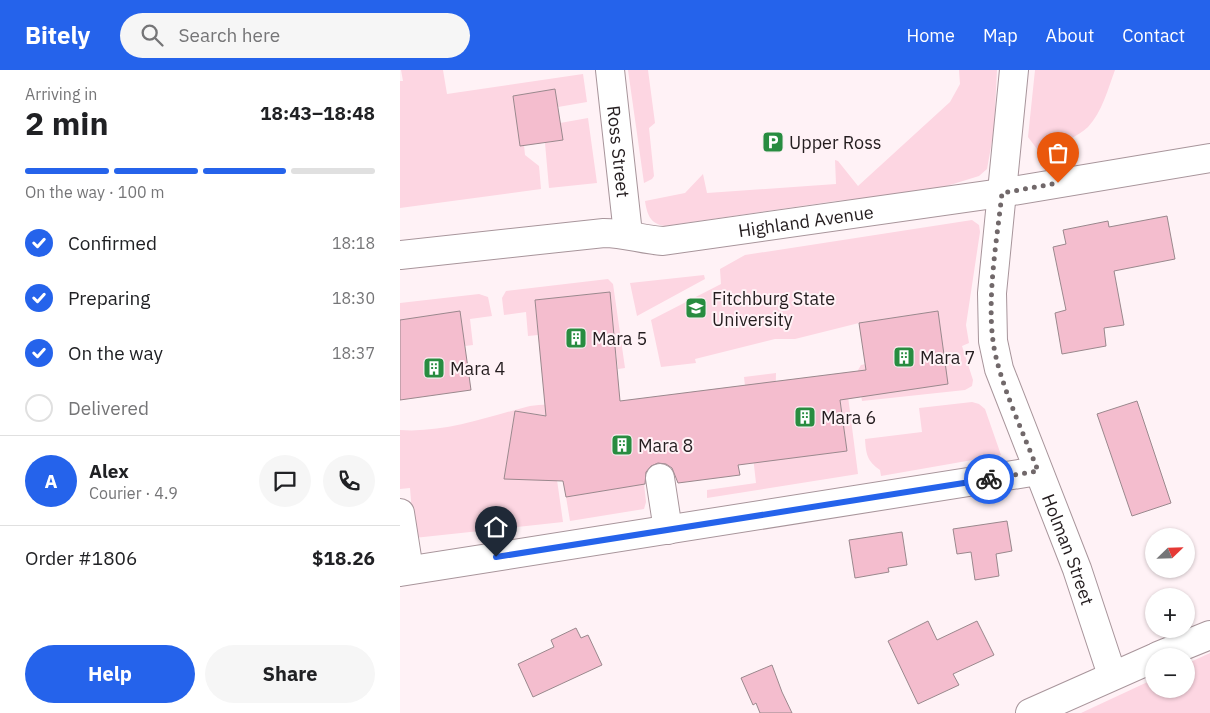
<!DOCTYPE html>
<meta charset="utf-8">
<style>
body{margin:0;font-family:"IBM Plex Sans",sans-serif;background:#f6f6f6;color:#202124;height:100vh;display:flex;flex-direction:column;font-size:19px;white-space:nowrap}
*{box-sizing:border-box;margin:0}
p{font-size:16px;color:#757577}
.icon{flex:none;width:28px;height:28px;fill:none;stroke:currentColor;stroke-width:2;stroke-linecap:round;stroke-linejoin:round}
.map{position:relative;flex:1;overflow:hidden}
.panel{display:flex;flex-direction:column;background:#fff;width:400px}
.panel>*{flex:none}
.needle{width:32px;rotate:67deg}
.controls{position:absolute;left:745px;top:458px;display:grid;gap:10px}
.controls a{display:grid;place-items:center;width:50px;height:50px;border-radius:50%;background:#fff;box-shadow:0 1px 4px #0004;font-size:25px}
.pin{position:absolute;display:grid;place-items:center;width:42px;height:42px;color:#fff;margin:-51px -21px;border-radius:50% 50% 50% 0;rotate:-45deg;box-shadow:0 0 5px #0007}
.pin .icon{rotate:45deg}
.courier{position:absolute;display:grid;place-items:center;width:50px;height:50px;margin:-25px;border:4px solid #2563eb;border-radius:50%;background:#fff;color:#222;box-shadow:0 1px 6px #0007}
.overview em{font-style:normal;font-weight:800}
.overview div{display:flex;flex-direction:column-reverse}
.overview{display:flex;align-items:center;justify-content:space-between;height:85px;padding:0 25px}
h1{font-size:32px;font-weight:800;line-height:38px}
.bar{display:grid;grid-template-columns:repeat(4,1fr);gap:8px 5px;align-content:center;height:60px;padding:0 25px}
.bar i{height:6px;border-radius:4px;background:#e0e0e0}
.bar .on{background:#2563eb}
.bar p{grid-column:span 4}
.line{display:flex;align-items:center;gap:12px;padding:0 25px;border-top:1px solid #e0e0e0}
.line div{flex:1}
.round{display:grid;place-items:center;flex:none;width:52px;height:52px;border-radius:26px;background:#f6f6f6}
ol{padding:0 25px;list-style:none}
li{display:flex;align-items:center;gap:15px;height:55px}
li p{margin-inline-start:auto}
li .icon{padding:5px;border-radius:50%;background:#2563eb;color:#fff;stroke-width:4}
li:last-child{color:#757577}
li i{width:28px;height:28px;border:2px solid #e0e0e0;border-radius:50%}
.button{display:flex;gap:10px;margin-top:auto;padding:10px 25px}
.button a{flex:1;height:58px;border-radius:30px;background:#2563eb;color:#fff;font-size:20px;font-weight:800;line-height:58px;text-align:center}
.button a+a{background:#f6f6f6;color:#202124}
header{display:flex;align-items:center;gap:30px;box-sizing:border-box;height:70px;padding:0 25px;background:#2563eb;color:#fff}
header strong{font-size:24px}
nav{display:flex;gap:28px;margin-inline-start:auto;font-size:18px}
.search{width:350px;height:45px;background:#f6f6f6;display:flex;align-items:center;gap:12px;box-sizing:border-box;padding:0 18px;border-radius:28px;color:#757577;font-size:19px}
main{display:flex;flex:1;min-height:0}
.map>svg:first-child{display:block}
.green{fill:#fdd6e2}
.building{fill:#f4bdce;stroke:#9a888d}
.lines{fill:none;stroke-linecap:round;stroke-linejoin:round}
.minor-casing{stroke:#a8959b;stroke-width:30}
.minor{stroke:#fff;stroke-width:28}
.done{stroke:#71686a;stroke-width:5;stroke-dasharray:0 9}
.route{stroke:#2563eb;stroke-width:6}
.labels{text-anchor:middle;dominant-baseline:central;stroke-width:4;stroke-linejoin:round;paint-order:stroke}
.poi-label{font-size:18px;fill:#241d1f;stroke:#fff2f6;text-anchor:start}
.street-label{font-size:18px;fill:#241d1f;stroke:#fff2f6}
</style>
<header>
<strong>Bitely</strong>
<div class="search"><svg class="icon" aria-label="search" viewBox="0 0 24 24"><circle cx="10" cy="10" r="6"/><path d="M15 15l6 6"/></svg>Search here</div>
<nav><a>Home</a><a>Map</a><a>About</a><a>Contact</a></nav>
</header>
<main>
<section class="panel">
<div class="overview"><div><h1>2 min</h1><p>Arriving in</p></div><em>18:43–18:48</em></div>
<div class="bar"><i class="on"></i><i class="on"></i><i class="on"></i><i></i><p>On the way · 100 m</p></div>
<ol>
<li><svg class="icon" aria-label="check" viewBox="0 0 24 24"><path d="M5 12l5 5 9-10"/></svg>Confirmed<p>18:18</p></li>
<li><svg class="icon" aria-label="check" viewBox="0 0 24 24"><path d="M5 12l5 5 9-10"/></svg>Preparing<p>18:30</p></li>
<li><svg class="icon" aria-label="check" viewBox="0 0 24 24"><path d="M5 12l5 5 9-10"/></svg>On the way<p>18:37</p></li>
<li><i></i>Delivered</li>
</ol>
<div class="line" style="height:90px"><b class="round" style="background:#2563eb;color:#fff">A</b><div><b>Alex</b><p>Courier · 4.9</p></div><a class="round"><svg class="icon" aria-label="chat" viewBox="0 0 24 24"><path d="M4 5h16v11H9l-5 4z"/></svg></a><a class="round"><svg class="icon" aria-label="phone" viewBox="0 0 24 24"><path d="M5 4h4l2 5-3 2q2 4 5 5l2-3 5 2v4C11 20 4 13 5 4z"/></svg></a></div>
<div class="line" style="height:65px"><div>Order #1806</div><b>$18.26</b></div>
<div class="button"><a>Help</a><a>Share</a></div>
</section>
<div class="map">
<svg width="810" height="643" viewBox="0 0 810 643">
<rect width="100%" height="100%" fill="#fff2f6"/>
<path class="green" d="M1,0h42l4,24 136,-20 4,28 -29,5 -3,-18 -42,7 7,50 4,-1 1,10 14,11 2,23 -141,19v-127h3z
M228,0h20l7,53 -6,5 5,48 -2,3 -8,4z
M559,0h38l-3,60 -7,39 -8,7 -55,17 -88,8 -171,25c-15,-2 -18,-12 -20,-25l40,-8 18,-19 4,19 129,-9 -1,-24 3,1 20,25 92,-84 10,-18z
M635,0h80c-7,19 -13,42 -27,57 -11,10 -24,13 -34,26h-14l-12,-16z
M188,48l9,65 -48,5 -4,-45 18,-3 -3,-17z
M572,150l7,5 1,7 -14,93 3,18 -7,3 11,34 -1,6 -7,4 -103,11 -5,-29 4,-7 5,-1 4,31 78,-11 -10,-73 -79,12 -64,16h-20l-80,20 1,4 -35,4 -10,-47 70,-36 -1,-15 25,-14z
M304,205l1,4 -68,37 -7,-33z
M208,209l5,5 12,84 -7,1 -9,-77 -74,8 3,35 -10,1 -2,-24 -22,3 -2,-17 4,-7z
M79,224l9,3 4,19 -22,3 3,26 -8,1 -65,-26v-17z
M376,303l-2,87 73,-9 -10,-77 8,-1 13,101 -151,24v-8l49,-7 -12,-106z
M572,332l7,2 6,5 16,46 -120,21 -1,-6c-13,-9 -14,-16 -15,-31l57,-7 -3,-24z
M161,334l3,14 -49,-7 -11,68 53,1 6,42 -149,16 -4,-50 -10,1v-59c44,3 84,-12 126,-23 11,-3 23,-2 35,-3z
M244,414l2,18 -2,7 -74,12 -4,-24z
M810,583v60h-129l73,-34v10h32v-25z"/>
<path class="building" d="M155,19l8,51 -43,6 -7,-50z
M767,146l8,43 -61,12 10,54 -20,3 2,18 -44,8 -7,-41 11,-3 -13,-63 13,-3 -3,-14 45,-9 1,6z
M210,222l10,109 246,-31 -7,-47 79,-12 10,73 -108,16 7,51 -109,14 2,10 -62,8 -6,-15 -6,-4 -8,-1 -7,3 -5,6 -1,12 -79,13 -3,-16 -59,-2 11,-68 31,5 -11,-116z
M60,241l11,79 -71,10v-80z
M737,331l34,102 -39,13 -35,-102z
M607,451l5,30 -16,3 3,22 -24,4 -4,-28 -14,2 -4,-25z
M502,462l5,33 -19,3 1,4 -34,6 -6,-38z
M528,551l9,19 40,-19 17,34 -41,19 6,11 -41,19 -30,-63z
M176,558l5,10 7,-3 14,30 -69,32 -15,-33 36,-17 -3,-7z
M372,595l10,27 10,21h-32l-4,-10 -3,2 -12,-27z"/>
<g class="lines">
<g class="minor-casing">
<g id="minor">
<path id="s1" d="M210,0l18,164"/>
<path id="s2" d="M614,0l-22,223 1,48 6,28 78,200 35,106"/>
<path id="s3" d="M0,185l204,-22c21,0 39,7 59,8l338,-48 209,-35"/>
<path d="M260,408l8,52"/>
<path d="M0,443l9,57"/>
<path d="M0,502l638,-101"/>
<path d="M758,586l52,-21"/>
<path d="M630,643l124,-55"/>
</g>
</g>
<use href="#minor" class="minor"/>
</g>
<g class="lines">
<path class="done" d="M589,409l49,-8c-14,-37 -40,-91 -45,-130 -6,-46 4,-102 9,-148l56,-10"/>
<path class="route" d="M96,487l493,-78"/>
</g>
<defs>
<g id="parking-square" transform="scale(1.125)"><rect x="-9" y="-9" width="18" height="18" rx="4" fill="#288c40" stroke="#fff2f6"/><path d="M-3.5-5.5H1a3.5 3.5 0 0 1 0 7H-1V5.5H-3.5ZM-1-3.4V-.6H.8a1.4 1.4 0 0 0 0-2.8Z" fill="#fff"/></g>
<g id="university-square" transform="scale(1.125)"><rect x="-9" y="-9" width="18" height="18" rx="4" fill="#288c40" stroke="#fff2f6"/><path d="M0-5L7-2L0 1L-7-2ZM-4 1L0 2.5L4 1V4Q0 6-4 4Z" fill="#fff"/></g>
<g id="building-square" transform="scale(1.125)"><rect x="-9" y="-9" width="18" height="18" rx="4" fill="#288c40" stroke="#fff2f6"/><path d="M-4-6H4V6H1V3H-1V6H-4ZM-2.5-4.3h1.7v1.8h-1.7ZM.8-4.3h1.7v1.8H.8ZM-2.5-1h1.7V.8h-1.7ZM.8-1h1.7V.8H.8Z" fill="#fff"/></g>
</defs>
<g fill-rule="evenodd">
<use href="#parking-square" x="373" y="72"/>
<use href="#university-square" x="296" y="238"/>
<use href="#building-square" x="176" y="268"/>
<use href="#building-square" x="504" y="287"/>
<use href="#building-square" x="34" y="298"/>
<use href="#building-square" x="405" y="347"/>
<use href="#building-square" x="222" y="375"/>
</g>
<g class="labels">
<g class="poi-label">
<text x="389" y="72">Upper Ross</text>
<text x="312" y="228">Fitchburg State<tspan x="312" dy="21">University</tspan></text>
<text x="192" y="268">Mara 5</text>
<text x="520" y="287">Mara 7</text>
<text x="50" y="298">Mara 4</text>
<text x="421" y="347">Mara 6</text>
<text x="238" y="375">Mara 8</text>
</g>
<g class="street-label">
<text stroke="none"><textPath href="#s1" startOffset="82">Ross Street</textPath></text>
<text stroke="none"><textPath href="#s3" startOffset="409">Highland Avenue</textPath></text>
<text stroke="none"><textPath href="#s2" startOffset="494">Holman Street</textPath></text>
</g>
</g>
</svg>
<div class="controls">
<a><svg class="needle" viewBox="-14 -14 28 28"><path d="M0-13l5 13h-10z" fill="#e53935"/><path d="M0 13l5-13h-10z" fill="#757577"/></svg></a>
<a>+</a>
<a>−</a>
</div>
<div class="pin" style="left:658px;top:113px;background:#ea580c"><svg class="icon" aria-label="bag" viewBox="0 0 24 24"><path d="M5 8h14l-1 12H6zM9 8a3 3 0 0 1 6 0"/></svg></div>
<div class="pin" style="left:96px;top:487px;background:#1f2937"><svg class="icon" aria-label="home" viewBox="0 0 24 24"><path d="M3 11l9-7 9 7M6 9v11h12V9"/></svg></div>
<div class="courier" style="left:589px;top:409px"><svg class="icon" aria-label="bike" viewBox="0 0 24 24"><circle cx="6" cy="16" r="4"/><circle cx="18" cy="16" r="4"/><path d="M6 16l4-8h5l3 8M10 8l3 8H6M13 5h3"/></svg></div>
</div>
</main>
